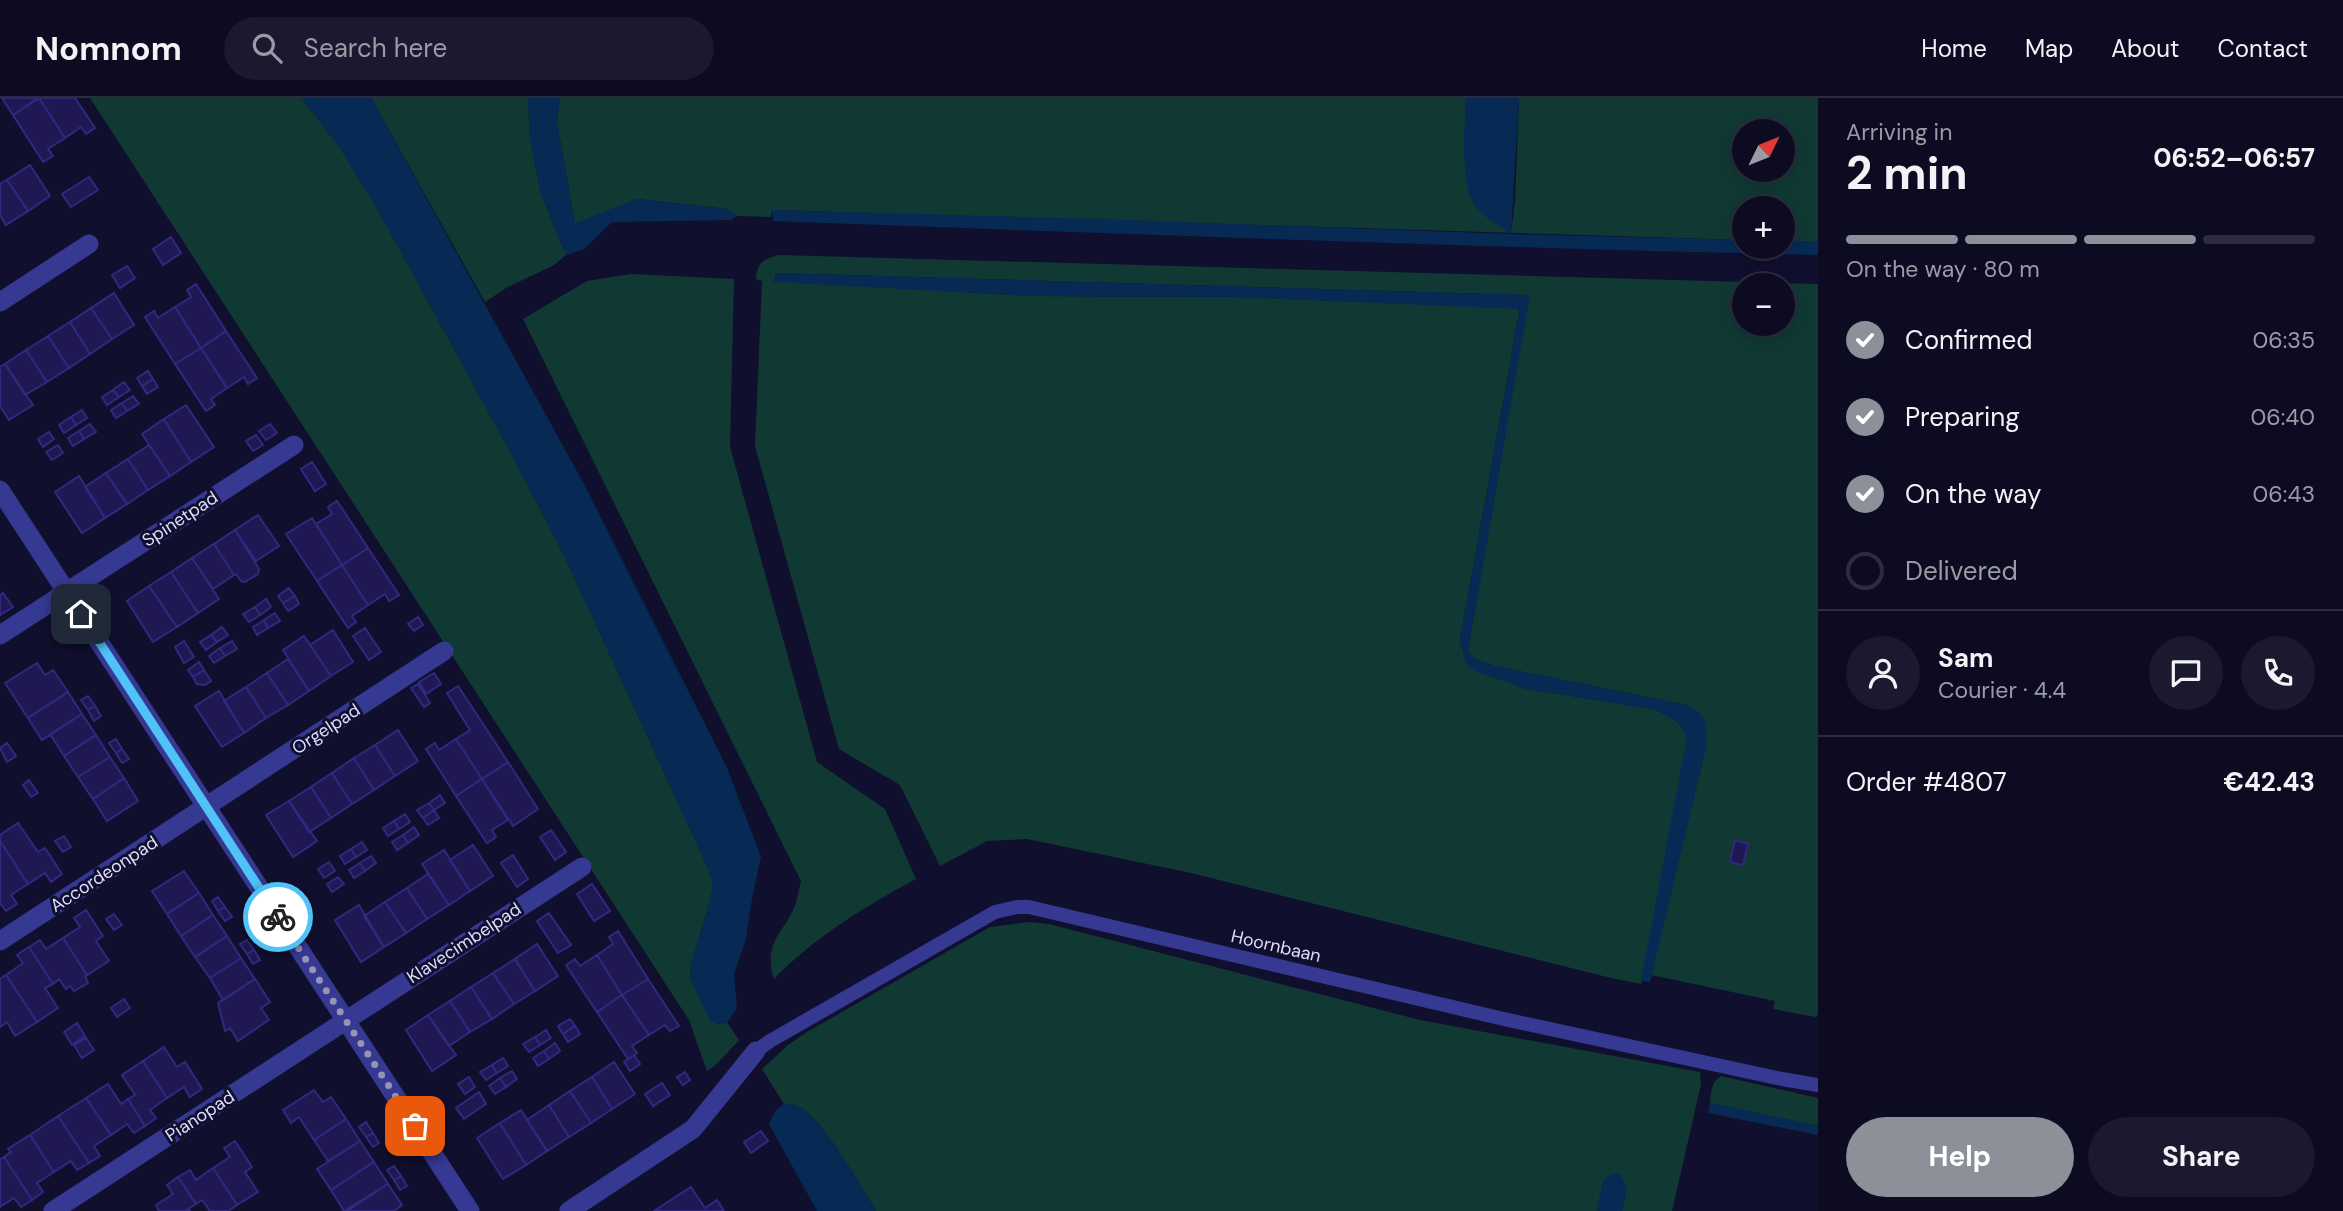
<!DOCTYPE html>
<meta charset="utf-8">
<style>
body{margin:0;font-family:"DM Sans",sans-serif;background:#1b192f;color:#f1f3f6;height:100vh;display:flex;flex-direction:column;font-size:26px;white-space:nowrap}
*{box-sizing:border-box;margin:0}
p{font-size:23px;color:#9a9ba5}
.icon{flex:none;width:38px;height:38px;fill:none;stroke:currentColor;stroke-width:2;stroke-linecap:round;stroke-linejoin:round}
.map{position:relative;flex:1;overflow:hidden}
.sheet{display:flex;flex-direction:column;background:#0d0b22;width:525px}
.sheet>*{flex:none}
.needle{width:46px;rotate:47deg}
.controls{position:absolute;left:1732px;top:21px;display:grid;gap:14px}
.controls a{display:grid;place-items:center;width:63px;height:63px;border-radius:50%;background:#0d0b22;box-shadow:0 4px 18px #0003,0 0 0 2px #2d2b40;font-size:35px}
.pin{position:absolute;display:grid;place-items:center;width:60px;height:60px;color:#fff;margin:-30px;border-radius:14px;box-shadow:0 4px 10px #0006}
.courier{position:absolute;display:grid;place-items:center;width:70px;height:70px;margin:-35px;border:5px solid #4fc3f7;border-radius:50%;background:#fff;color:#222;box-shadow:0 2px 9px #0007}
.overview em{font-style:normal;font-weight:700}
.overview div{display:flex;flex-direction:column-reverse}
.overview{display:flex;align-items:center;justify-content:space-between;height:119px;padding:0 28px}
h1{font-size:46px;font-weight:700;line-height:52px}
.bar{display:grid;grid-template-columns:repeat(4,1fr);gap:10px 7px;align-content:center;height:84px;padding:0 28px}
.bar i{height:9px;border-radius:5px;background:#2d2b40}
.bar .on{background:#8c9099}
.bar p{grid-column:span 4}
.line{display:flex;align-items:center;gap:18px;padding:0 28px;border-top:2px solid #2d2b40}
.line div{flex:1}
.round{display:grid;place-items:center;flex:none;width:74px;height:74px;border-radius:37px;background:#1b192f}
ol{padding:0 28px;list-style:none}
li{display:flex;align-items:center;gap:21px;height:77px}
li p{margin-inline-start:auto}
li .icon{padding:7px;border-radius:50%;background:#8c9099;color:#fff;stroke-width:4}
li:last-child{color:#9a9ba5}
li i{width:38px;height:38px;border:4px solid #2d2b40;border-radius:50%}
.action{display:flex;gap:14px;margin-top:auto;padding:14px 28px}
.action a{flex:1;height:80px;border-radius:42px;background:#8c9099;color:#fff;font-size:28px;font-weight:700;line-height:80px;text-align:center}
.action a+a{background:#1b192f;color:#f1f3f6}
header{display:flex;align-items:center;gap:42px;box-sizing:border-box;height:98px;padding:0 35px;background:#0d0b22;border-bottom:2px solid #2d2b40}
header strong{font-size:33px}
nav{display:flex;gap:38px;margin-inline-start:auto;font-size:24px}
.search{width:490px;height:63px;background:#1b192f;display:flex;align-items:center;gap:18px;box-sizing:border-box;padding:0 24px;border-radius:38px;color:#9a9ba5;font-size:26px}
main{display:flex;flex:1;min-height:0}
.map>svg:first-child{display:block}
.green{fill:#113934;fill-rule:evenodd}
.water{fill:#072a54}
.building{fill:#1f1852;stroke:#322880;stroke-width:2}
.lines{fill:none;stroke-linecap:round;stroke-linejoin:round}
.service{stroke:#353992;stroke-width:14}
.minor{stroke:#353992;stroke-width:19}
.tertiary{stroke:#353992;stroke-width:19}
.done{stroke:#9694b6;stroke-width:7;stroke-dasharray:0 12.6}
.route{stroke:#4fc3f7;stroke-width:9}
.labels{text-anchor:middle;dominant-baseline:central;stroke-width:6;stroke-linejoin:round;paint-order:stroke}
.street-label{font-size:18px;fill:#dddcff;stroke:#110f2e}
</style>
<header>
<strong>Nomnom</strong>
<div class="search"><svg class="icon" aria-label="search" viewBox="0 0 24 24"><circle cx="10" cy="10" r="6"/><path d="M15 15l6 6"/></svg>Search here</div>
<nav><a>Home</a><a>Map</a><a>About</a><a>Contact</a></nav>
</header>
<main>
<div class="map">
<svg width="1818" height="1113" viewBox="0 0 1818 1113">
<rect width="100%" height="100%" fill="#110f2e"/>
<path class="green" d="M90,0h212l38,50 37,60 135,247 52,100 144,313 5,15 -2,14 -20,68 -1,13 28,46 9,-2 12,18 -22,24 -10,7 -18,-51z
M371,0h157l2,40 11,56 25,61 -12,10 -48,23 -21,14z
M560,0h906l-2,51 4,40 43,44 4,-32 4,-103h299v144l-35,-1v-33h-38v32l-973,-30 -1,7 -34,-1 -10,-7 -90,-10 -62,25 -18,-101zM1745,33h38v39h-38z
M779,157l1039,29v730l-2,3 -43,-8 2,-8 -124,-26 56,-232 -21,-38 -192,-39 -21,-8 -5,-7 61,-356 -753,-22 -2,8 258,15 203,1 285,11 -60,332 6,23 57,25 134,22 21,12 10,15 -47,247 -34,-7 -416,-104 -164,-34 -40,2 -47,25 -40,-81 -61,-36 -84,-303 7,-165 -6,-2c1,-17 8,-20 23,-24zM1745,187h38v39h-38z
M631,176l103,5 -4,168 87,315 68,47 31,70c-49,26 -104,60 -142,100 -12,-37 11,-46 22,-76 2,-7 3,-15 5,-22l-278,-562 64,-38z
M1029,824l20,2 371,96 280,52 1,12 -29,127h-50l5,-25 -24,-4 -6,29h-721c-15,-25 -52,-90 -76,-104 -5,-3 -11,-3 -16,-3l-22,-35 26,-24 19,-13 183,-105z
M1721,978l97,22v28l-108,-23c1,-10 1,-22 11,-27z"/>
<path class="water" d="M302,0h69l213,386 143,284 34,89 -9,41 -6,41 -12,35 3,35 -10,13 -9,2 -8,-3 -20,-43 1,-13 20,-68 2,-14 -5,-15 -144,-313 -52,-100 -135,-247 -37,-60z
M528,0h32l-3,25 18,100 62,-24 90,10 10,7 -6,4 -119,2 -28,27 -18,6 -25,-61 -11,-56z
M1466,0h53l-8,136 234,6v7h38v-6l35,1v13c-349,-8 -697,-21 -1045,-34l-1,-11 330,9 408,15c-9,-8 -22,-14 -31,-23 -21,-21 -14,-84 -13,-113z
M776,175l754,22 -62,356 6,7 20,8 192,39c21,10 20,16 21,38l-57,239 -9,-1 46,-244 -9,-15 -21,-12 -134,-22 -48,-17 -9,-8 -6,-23 60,-331 -285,-12 -203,-1 -258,-14z
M1710,1005l108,23v9l-110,-22z
M784,1006c5,0 11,0 16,3 24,14 61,79 76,104h-59l-48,-87 7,-14z
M1611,1076h9l7,12 -5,25h-25l6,-29z"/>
<path class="building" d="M2,0h36l-25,17z
M39,0h36l20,30 -9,6 -5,-7 -16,11z
M39,0l26,40 -17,11 5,7 -10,6 -30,-47z
M30,67l20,31 -22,15 -21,-31z
M89,79l9,13 -27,17 -9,-13z
M7,82l21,31 -22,14 -6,-10v-31z
M171,139l10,16 -18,12 -10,-16z
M127,168l8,12 -15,10 -8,-13z
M196,186l30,47 -25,17 -26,-41 16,-10 -4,-7z
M114,195l20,32 -22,14 -21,-31z
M175,209l26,41 -26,16 -30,-47 9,-6 4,7z
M91,210l21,31 -22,15 -20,-32z
M70,224l20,32 -21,14 -21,-32z
M226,233l31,47 -9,6 -4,-7 -17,11 -26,-40z
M48,238l21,32 -22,14 -21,-32z
M201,250l26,40 -16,11 4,6 -9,6 -31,-47z
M26,252l21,32 -22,13 -20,-31z
M5,266l28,41 -24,15 -9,-14v-39z
M148,273l5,8 -11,7 -5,-8z
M153,281l5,8 -11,7 -5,-8z
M124,284l6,8 -11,7 -6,-7z
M113,292l6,7 -12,8 -5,-8z
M133,298l6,8 -12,7 -5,-8z
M122,305l5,8 -11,7 -5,-8z
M186,307l28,42 -23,15 -27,-43z
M82,312l5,8 -11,7 -5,-8z
M71,319l5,8 -12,8 -5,-8z
M164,321l27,43 -21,14 -28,-42z
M90,326l6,8 -12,7 -5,-8z
M270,326l7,9 -11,7 -7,-9z
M79,333l5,8 -11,7 -5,-8z
M49,334l5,7 -11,8 -5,-8z
M256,337l7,10 -10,6 -7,-10z
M58,347l5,8 -11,7 -6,-8z
M149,347l21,31 -22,14 -20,-31z
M128,361l20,31 -21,14 -21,-31z
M312,364l14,22 -11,7 -14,-22z
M106,375l21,31 -22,14 -20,-31z
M79,378l26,42 -23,15 -27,-41z
M337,403l31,47 -26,17 -26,-41 16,-10 -4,-7z
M258,417l21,31 -23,15 -21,-31z
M312,420l30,47 -25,16 -31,-47z
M235,432l24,39 -1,5 -13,8 -4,-1 -5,-7 -2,1 -20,-31z
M214,446l20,31 -21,14 -21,-31z
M368,450l31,47 -10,6 -4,-7 -17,11 -26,-40z
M192,460l27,41 -21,14 -27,-41z
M342,467l26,40 -16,11 4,6 -8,6 -31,-47z
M171,474l27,41 -21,14 -28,-41z
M149,488l28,41 -24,15 -26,-41z
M289,490l6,8 -12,7 -5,-7z
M3,495l10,14 -13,8v-19z
M295,498l4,8 -11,7 -5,-8z
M266,501l5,8 -11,8 -5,-8z
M255,509l5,8 -11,7 -6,-8z
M275,515l5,8 -12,7 -4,-8z
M418,519l5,8 -9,6 -6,-7z
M264,522l4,8 -11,7 -4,-8z
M222,529l6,8 -11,7 -6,-7z
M365,530l16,24 -12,8 -16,-24z
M333,532l20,32 -22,14 -21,-31z
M211,537l6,7 -11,8 -6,-8z
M304,538l27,40 -22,15 -26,-41z
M184,543l10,16 -10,6 -9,-16z
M232,543l5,8 -12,7 -5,-8z
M220,550l5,8 -11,7 -5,-7z
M288,561l21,32 -21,14 -21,-32z
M199,564l5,8 -11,7 -5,-7z
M37,565l8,12 8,-5 15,22 -40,26 -23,-35z
M204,572l7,11 -6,4 -8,-1 -4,-7z
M267,575l21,32 -22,13 -20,-31z
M434,575l7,11 -15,10 -7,-12z
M418,586l12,19 -6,4 -13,-19z
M458,588l50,76 -26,17 -26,-40 14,-9 -23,-37z
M246,589l20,31 -22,15 -20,-32z
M219,593l25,42 -22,14 -27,-41z
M68,594l14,22 -40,26 -14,-22z
M88,598l7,10 -7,4 -7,-10z
M95,608l6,10 -7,5 -6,-11z
M82,616l14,21 -32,21 -14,-22z
M398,632l20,31 -23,15 -20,-31z
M96,637l14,22 -32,20 -14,-21z
M116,641l6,10 -6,4 -7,-10z
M456,641l26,40 -26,17 -30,-47 9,-6 4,7z
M7,645l9,13 -9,6 -7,-14z
M375,647l20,31 -21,14 -20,-32z
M122,651l7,10 -7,4 -6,-10z
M110,659l14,21 -31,21 -15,-22z
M354,660l20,32 -22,14 -20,-31z
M508,664l30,47 -25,17 -31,-47z
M332,675l20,31 -21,14 -20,-31z
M124,680l14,23 -31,20 -14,-22z
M482,681l26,41 -16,10 4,7 -9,6 -31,-47z
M29,682l9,13 -7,4 -8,-12z
M311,689l20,31 -22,14 -20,-31z
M440,697l5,8 -11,7 -5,-7z
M289,703l28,40 -24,16 -27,-42z
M429,705l5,7 -11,8 -6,-8z
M434,712l5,8 -11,7 -5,-7z
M405,716l5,8 -11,7 -5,-8z
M394,723l5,8 -11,7 -5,-8z
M18,725l20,29 7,-4 17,26 -11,8 -6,-9 -17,11 -28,-43v-6z
M414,729l5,8 -11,8 -5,-8z
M551,732l15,22 -11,8 -15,-23z
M403,737l5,8 -11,7 -5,-8z
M64,738l7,11 -8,5 -8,-11z
M1735,742l13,4 -5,21 -13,-3z
M0,743l28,43 -17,11 6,9 -11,7 -6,-8z
M362,744l5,8 -11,7 -5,-8z
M473,747l20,31 -23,15 -20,-31z
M351,751l5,8 -11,7 -5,-8z
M444,752l26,41 -21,14 -27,-41z
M513,757l15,24 -11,8 -16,-24z
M371,758l5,7 -11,8 -5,-8z
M329,764l6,9 -11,7 -6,-9z
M360,765l5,8 -11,7 -5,-8z
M184,773l15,22 -32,21 -15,-23z
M428,776l21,31 -22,14 -20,-31z
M338,779l6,7 -12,8 -5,-8z
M592,786l18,27 -16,10 -17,-27z
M407,790l20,31 -21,14 -21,-31z
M199,795l14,22 -32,21 -14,-22z
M218,799l7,10 -7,4 -6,-10z
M385,804l21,31 -22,14 -20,-31z
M359,807l25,42 -23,15 -26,-42z
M225,809l7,10 -7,4 -7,-10z
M86,812l17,26 -7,5 13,20 -22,14 -24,-37 17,-11 -6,-9z
M549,815l22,32 -13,8 -21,-32z
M114,816l8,11 -8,5 -8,-11z
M213,817l14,21 -32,21 -14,-21z
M618,833l30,48 -26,16 -25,-40 16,-11 -4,-7z
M227,838l14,22 -31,20 -15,-21z
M63,840l24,37 -2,1 3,7 -14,8 -4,-5 -4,3 -7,-10 -6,5 -24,-37 11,-7 6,9z
M247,842l7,10 -7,4 -7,-10z
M537,846l21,32 -23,15 -20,-32z
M29,849l24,37 -8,4 13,20 -21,14 -31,-47 17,-12 -6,-8z
M254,852l6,10 -7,4 -6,-10z
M597,857l25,40 -25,17 -31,-47 9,-6 5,7z
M241,860l14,21 -32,21 -13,-22z
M515,861l20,32 -21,13 -21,-31z
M493,875l21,31 -22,15 -21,-32z
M6,877l31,47 -22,14 -8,-14 -7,5v-48z
M255,881l15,23 -9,6 8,12 -31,21 -8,-13 -5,3 -7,-28z
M648,881l31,47 -9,5 -5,-6 -16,10 -27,-40z
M471,889l21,32 -22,13 -20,-31z
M622,897l27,40 -17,11 5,7 -9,6 -31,-47z
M124,901l6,9 -13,9 -6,-9z
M450,903l20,31 -21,14 -21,-31z
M428,917l28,40 -24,16 -26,-41z
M570,921l5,7 -12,8 -5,-8z
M77,925l8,13 -13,9 -8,-13z
M575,928l5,8 -12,8 -5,-8z
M546,932l5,8 -11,7 -5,-8z
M535,939l5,8 -11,7 -6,-8z
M86,940l8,12 -12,8 -8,-13z
M555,945l5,8 -11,8 -5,-8z
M164,949l13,20 8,-5 17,27 -12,8 -6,-10 -17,11 -24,-37z
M544,953l5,8 -11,7 -5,-8z
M634,957l6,9 -10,7 -6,-9z
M503,960l5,8 -11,7 -5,-8z
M143,963l24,37 -17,12 6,8 -11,8 -17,-27 7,-4 -13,-20z
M614,964l21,32 -23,15 -20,-32z
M492,967l5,8 -11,7 -6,-8z
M512,973l5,8 -11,8 -6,-9z
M685,974l5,8 -7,5 -6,-8z
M469,979l6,10 -10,7 -7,-10z
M592,979l20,32 -21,14 -21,-32z
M500,980l6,9 -11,7 -6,-8z
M662,985l8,12 -17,11 -8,-12z
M108,986l13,20 7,-5 17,27 -11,7 -7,-9 -16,11 -25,-37z
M314,992l9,12 8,-5 15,22 -32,21 -15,-23 -8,6 -8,-13z
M570,993l21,32 -22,14 -20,-32z
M479,994l7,12 -22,15 -8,-11z
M86,1000l25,37 -17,11 6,10 -11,7 -31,-47z
M549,1007l20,32 -22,14 -20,-31z
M521,1012l26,41 -21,14 -26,-42z
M58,1018l31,47 -12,7 -6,-9 -17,11 -24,-37z
M346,1021l14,22 -32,20 -14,-21z
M366,1024l7,11 -7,4 -7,-10z
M500,1025l26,42 -23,14 -26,-41z
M761,1033l7,10 -17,12 -7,-11z
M373,1035l6,10 -6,4 -7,-10z
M30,1037l24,37 -17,11 6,9 -11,8 -28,-43 7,-5 -3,-3z
M235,1043l17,26 -7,5 13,20 -21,13 -24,-37 17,-11 -6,-9z
M360,1043l14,21 -43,28 -14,-21z
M4,1059l28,43 -11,7 -7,-9 -14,9v-48z
M374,1064l14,22 -44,27 -13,-21z
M394,1068l7,10 -7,4 -7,-10z
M213,1070l24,37 -9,6h-18l-8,-11 -6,4 -18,-27 12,-7 6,10z
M401,1078l6,10 -7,4 -6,-10z
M178,1079l18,27 -8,5 2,2h-31l-3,-6 17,-11 -6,-9z
M388,1086l14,21 -8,6h-47z
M691,1089l14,21 12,-8 7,11h-70z"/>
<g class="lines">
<path class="service" d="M756,953l14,-10 225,-129 22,-5h12l479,113 274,59 36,6"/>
<path class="minor" d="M0,204l89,-58
M0,392l470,721
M0,537l294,-190
M0,843l444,-290
M53,1113l529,-344"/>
<path class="tertiary" d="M569,1113l124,-82 63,-78"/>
</g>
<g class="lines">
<path class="done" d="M278,819l137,209"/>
<path class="route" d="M81,516l197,303"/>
</g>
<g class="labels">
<g class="street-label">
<text transform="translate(180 421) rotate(-33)">Spinetpad</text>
<text transform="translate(326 631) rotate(-33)">Orgelpad</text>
<text transform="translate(104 776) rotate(-33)">Accordeonpad</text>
<text transform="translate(464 845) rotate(-33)">Klavecimbelpad</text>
<text transform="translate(1276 848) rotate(13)">Hoornbaan</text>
<text transform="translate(200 1018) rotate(-33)">Pianopad</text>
</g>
</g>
</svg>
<div class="controls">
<a><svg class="needle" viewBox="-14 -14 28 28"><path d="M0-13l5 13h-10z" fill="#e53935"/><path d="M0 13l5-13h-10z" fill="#9a9ba5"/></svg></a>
<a>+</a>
<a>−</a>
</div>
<div class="pin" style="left:415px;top:1028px;background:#ea580c"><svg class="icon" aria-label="bag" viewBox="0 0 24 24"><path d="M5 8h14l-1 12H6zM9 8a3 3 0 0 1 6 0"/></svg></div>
<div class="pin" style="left:81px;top:516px;background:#1f2937"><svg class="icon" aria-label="home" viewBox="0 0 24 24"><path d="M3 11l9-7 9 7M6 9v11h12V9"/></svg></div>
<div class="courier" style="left:278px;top:819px"><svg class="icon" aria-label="bike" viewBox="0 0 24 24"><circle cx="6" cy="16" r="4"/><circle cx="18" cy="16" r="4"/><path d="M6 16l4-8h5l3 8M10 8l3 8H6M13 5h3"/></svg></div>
</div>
<section class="sheet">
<div class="overview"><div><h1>2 min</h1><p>Arriving in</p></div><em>06:52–06:57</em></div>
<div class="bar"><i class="on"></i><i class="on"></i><i class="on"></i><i></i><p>On the way · 80 m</p></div>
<ol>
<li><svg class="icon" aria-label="check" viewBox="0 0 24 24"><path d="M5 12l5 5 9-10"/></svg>Confirmed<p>06:35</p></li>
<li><svg class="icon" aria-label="check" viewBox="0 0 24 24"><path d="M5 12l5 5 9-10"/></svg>Preparing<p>06:40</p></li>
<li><svg class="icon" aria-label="check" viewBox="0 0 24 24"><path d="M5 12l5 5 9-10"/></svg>On the way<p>06:43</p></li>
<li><i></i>Delivered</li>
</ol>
<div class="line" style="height:126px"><a class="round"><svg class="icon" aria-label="person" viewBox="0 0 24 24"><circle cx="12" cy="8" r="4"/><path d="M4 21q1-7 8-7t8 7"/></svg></a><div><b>Sam</b><p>Courier · 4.4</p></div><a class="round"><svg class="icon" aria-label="chat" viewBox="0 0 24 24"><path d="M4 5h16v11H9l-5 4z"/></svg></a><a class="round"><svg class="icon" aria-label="phone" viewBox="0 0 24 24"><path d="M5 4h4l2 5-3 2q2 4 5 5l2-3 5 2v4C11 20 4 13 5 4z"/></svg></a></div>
<div class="line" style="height:91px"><div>Order #4807</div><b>€42.43</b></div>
<div class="action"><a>Help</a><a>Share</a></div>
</section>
</main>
